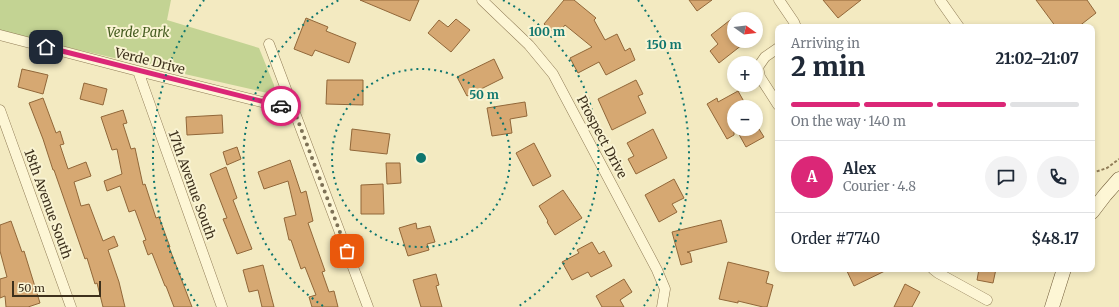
<!DOCTYPE html>
<meta charset="utf-8">
<style>
body{margin:0;font-family:Merriweather,serif;background:#f2f2f3;color:#1f2937;height:100vh;display:flex;flex-direction:column;font-size:15px;white-space:nowrap}
*{box-sizing:border-box;margin:0}
p{font-size:13px;color:#747a83}
.icon{flex:none;width:22px;height:22px;fill:none;stroke:currentColor;stroke-width:2;stroke-linecap:round;stroke-linejoin:round}
.map{position:relative;flex:1;overflow:hidden}
.sheet{position:absolute;left:775px;top:24px;width:320px;height:248px;display:flex;flex-direction:column;background:#fff;border-radius:8px;box-shadow:0 2px 6px #0003}
.sheet>*{flex:none}
.needle{width:26px;rotate:104deg}
.fabs{position:absolute;left:727px;top:12px;display:grid;gap:8px}
.fabs a{display:grid;place-items:center;width:36px;height:36px;border-radius:50%;background:#fff;box-shadow:0 2px 6px #0003;font-size:20px}
.scale{position:absolute;left:12px;bottom:10px;width:89px;box-sizing:border-box;padding-left:4px;border:2px solid #3d301c;border-top:0;font-size:11px;line-height:14px;white-space:nowrap;color:#3d301c;-webkit-text-stroke:3px #f9f3d2;paint-order:stroke}
.pin{position:absolute;display:grid;place-items:center;width:34px;height:34px;color:#fff;margin:-17px;border-radius:8px;box-shadow:0 2px 6px #0006}
.courier{position:absolute;display:grid;place-items:center;width:40px;height:40px;margin:-20px;border:3px solid #db2777;border-radius:50%;background:#fff;color:#222;box-shadow:0 1px 5px #0007}
.head em{font-style:normal;font-weight:800}
.head div{display:flex;flex-direction:column-reverse}
.head{display:flex;align-items:center;justify-content:space-between;height:68px;padding:0 16px}
h1{font-size:26px;font-weight:800;line-height:30px}
.bar{display:grid;grid-template-columns:repeat(4,1fr);gap:6px 4px;align-content:center;height:48px;padding:0 16px}
.bar i{height:5px;border-radius:3px;background:#e0e1e3}
.bar .current{background:#db2777}
.bar p{grid-column:span 4}
.line{display:flex;align-items:center;gap:10px;padding:0 16px;border-top:1px solid #e0e1e3}
.line div{flex:1}
.round{display:grid;place-items:center;flex:none;width:42px;height:42px;border-radius:21px;background:#f2f2f3}
.map>svg:first-child{display:block}
.green{fill:#c3d393}
.building{fill:#d6a872;stroke:#916739}
.lines{fill:none;stroke-linecap:round;stroke-linejoin:round}
.minor-casing{stroke:#8f7b56;stroke-width:11}
.secondary-casing{stroke:#715c39;stroke-width:15}
.path{stroke:#8f7b56;stroke-width:2;stroke-dasharray:3 2;stroke-linecap:butt}
.minor{stroke:#fdf6d5;stroke-width:10}
.secondary{stroke:#fdf6d5;stroke-width:14}
.done{stroke:#7d7156;stroke-width:4;stroke-dasharray:0 7.2}
.route{stroke:#db2777;stroke-width:5}
.ring{fill:none;stroke:#0f766e;stroke-width:2;stroke-dasharray:2 4}
.labels{text-anchor:middle;dominant-baseline:central;stroke-width:4;stroke-linejoin:round;paint-order:stroke}
.park-label{font-size:13px;font-style:italic;fill:#455c20;stroke:#f9f3d2}
.street-label{font-size:13px;fill:#3d301c;stroke:#f9f3d2}
.centre{fill:#0f766e;stroke:#f9f3d2;stroke-width:2}
.ring-label{font-size:12px;text-anchor:middle;font-weight:bold;fill:#0f766e;stroke:#f9f3d2;stroke-width:4;stroke-linejoin:round;paint-order:stroke}
</style>
<div class="map">
<svg width="1119" height="307" viewBox="0 0 1119 307">
<rect width="100%" height="100%" fill="#f3eac1"/>
<path class="green" d="M0,0h171l-4,20 92,28 15,37 1,6 -3,3 -272,-62z"/>
<path class="building" d="M360,0h59l-9,21z
M564,0h10l22,18 -2,2 11,20 12,-6 8,17 5,-3 5,12 -29,15 -7,-13 -21,11 -8,-15 22,-11 -27,-22 -8,10 -13,-11z
M689,0h23l-15,11z
M823,0h38l-23,18z
M1036,0h51l9,13 -18,14h-22z
M734,17v24h13l-28,22 -9,-12 8,-7 -7,-9z
M306,18l22,9 -2,4 30,12 -7,20 -34,-13 -3,6 -18,-7z
M456,19l14,11 -19,22 -23,-19 11,-13 9,7z
M494,59l9,19 -36,18 -10,-19z
M22,69l26,6 -5,19 -25,-7z
M327,80h36v25l-37,-1z
M636,80l7,14 -5,2 8,17 -34,17 -14,-31z
M84,83l23,6 -4,16 -23,-6z
M738,91l9,16h-13v28l-7,4 -20,-35 10,-6 1,4z
M43,98l13,35 4,-2 4,13 -4,1 8,24 18,-7 5,14 -17,6 7,24 8,-2 14,37 11,-5 4,10 -10,4 11,32 6,25h-22l-6,-24 -2,1 -8,-26 -2,1 -31,-89h-1l-10,-31 -14,-36z
M525,102l2,14 -17,3 2,14 -20,3 -5,-28z
M123,110l4,13 -4,1 8,25 4,-1 8,37 2,-1 11,34 3,-1 11,30h-1l23,60h-18l-8,-21h-1l-13,-33 -4,2 -5,-14 3,-1 -11,-30 -6,2 -9,-26 -13,5 -3,-10 18,-7 -5,-25 -5,1 -11,-33z
M222,115l1,18 -36,2 -1,-18z
M352,129l38,5 -3,20 -37,-4z
M653,129l14,29 -31,16 -8,-15 6,-3 -7,-13z
M736,129h23l5,8 -18,10z
M534,143l17,33 -18,10 -17,-33z
M237,147l4,12 -14,6 -4,-13z
M290,160l11,33 5,-2 7,30 -5,2 17,48 -3,1 7,20 5,-1 4,16h-26l-3,-10 7,-2 -11,-28 -4,2 -10,-29h-2l-5,-22 12,-3 -8,-34 -24,8 -6,-17z
M386,163h14l1,20 -14,1z
M226,167l11,31 -4,2 19,49 -15,5 -14,-35 4,-1 -17,-44z
M674,179l10,19 -12,6 5,8 -18,10 -14,-27z
M383,184l1,30h-23v-29z
M563,190l19,28 -27,17 -8,-13 1,-1 -9,-15z
M721,220l6,22 -40,10 3,1 2,9 -11,3 -9,-33z
M11,221l11,31 2,-1 16,52 -12,4h-22l-1,-11 -5,2v-19l7,-2 -7,-26v-26z
M416,223l1,6 13,-3 5,16 -8,2 2,6 -21,6 -9,-28z
M592,242l7,12 5,-3 8,15 -21,11 -3,-5 -16,8 -10,-18 17,-9 -2,-3z
M728,262l41,10 -3,11 7,2 -6,22h-4l-25,-6v2l-19,-4z
M263,265l11,42h-12l-4,-17 -9,2 -6,-22z
M846,269h43l-35,17z
M979,269h17l-3,14 -16,-3z
M436,274l3,11 -3,1 6,21h-21l-8,-27z
M624,279l8,13 -12,8 4,7h-22l-6,-11z
M905,284l15,8 -8,15h-18z"/>
<g class="lines">
<g class="minor-casing">
<path id="minor" d="M482,0l47,45 24,29 104,196 8,19 -3,18
M779,0l15,22 2,5
M940,0l19,27
M0,35l138,36 156,39
M269,44l99,263
M778,48l-13,9 -7,10 2,10 18,28
M138,71l84,236
M0,110l71,197
M933,269l5,4 49,27"/>
</g>
<g class="secondary-casing">
<path id="secondary" d="M1092,212l13,-17 14,-16
M1052,307l12,-38"/>
</g>
<path class="path" d="M1092,173l15,-5 12,-9"/>
<use href="#minor" class="minor"/>
<use href="#secondary" class="secondary"/>
</g>
<g class="lines">
<path class="done" d="M281,106l13,4 53,141"/>
<path class="route" d="M46,47l235,59"/>
</g>
<g class="ring">
<circle cx="421" cy="158" r="89"/>
<path d="M323 306A178 178 0 0 1 339 0M503 0A178 178 0 0 1 519 306"/>
<path d="M198 306A268 268 0 0 1 204 0M638 0A268 268 0 0 1 644 306"/>
</g>
<g class="labels">
<g class="park-label">
<text x="138" y="32">Verde Park</text>
</g>
<g class="street-label">
<text transform="translate(150 61) rotate(14)">Verde Drive</text>
<text transform="translate(602 137) rotate(62)">Prospect Drive</text>
<text transform="translate(192 185) rotate(70)">17th Avenue South</text>
<text transform="translate(48 204) rotate(70)">18th Avenue South</text>
</g>
</g>
<circle cx="421" cy="158" r="6" class="centre"/>
<g class="ring-label">
<text x="547" y="36">100 m</text>
<text x="664" y="49">150 m</text>
<text x="484" y="99">50 m</text>
</g>
</svg>
<div class="fabs">
<a><svg class="needle" viewBox="-14 -14 28 28"><path d="M0-13l5 13h-10z" fill="#e53935"/><path d="M0 13l5-13h-10z" fill="#747a83"/></svg></a>
<a>+</a>
<a>−</a>
</div>
<div class="scale">50 m</div>
<div class="pin" style="left:347px;top:251px;background:#ea580c"><svg class="icon" aria-label="bag" viewBox="0 0 24 24"><path d="M5 8h14l-1 12H6zM9 8a3 3 0 0 1 6 0"/></svg></div>
<div class="pin" style="left:46px;top:47px;background:#1f2937"><svg class="icon" aria-label="home" viewBox="0 0 24 24"><path d="M3 11l9-7 9 7M6 9v11h12V9"/></svg></div>
<div class="courier" style="left:281px;top:106px"><svg class="icon" aria-label="car" viewBox="0 0 24 24"><path d="M5 17H2v-5l4-1 3-4h7l3 4 3 1v5h-3M9 17h6M6 11h13"/><circle cx="7" cy="17" r="2"/><circle cx="17" cy="17" r="2"/></svg></div>
<section class="sheet">
<div class="head"><div><h1>2 min</h1><p>Arriving in</p></div><em>21:02–21:07</em></div>
<div class="bar"><i class="current"></i><i class="current"></i><i class="current"></i><i></i><p>On the way · 140 m</p></div>
<div class="line" style="height:72px"><b class="round" style="background:#db2777;color:#fff">A</b><div><b>Alex</b><p>Courier · 4.8</p></div><a class="round"><svg class="icon" aria-label="chat" viewBox="0 0 24 24"><path d="M4 5h16v11H9l-5 4z"/></svg></a><a class="round"><svg class="icon" aria-label="phone" viewBox="0 0 24 24"><path d="M5 4h4l2 5-3 2q2 4 5 5l2-3 5 2v4C11 20 4 13 5 4z"/></svg></a></div>
<div class="line" style="height:52px"><div>Order #7740</div><b>$48.17</b></div>
</section>
</div>
